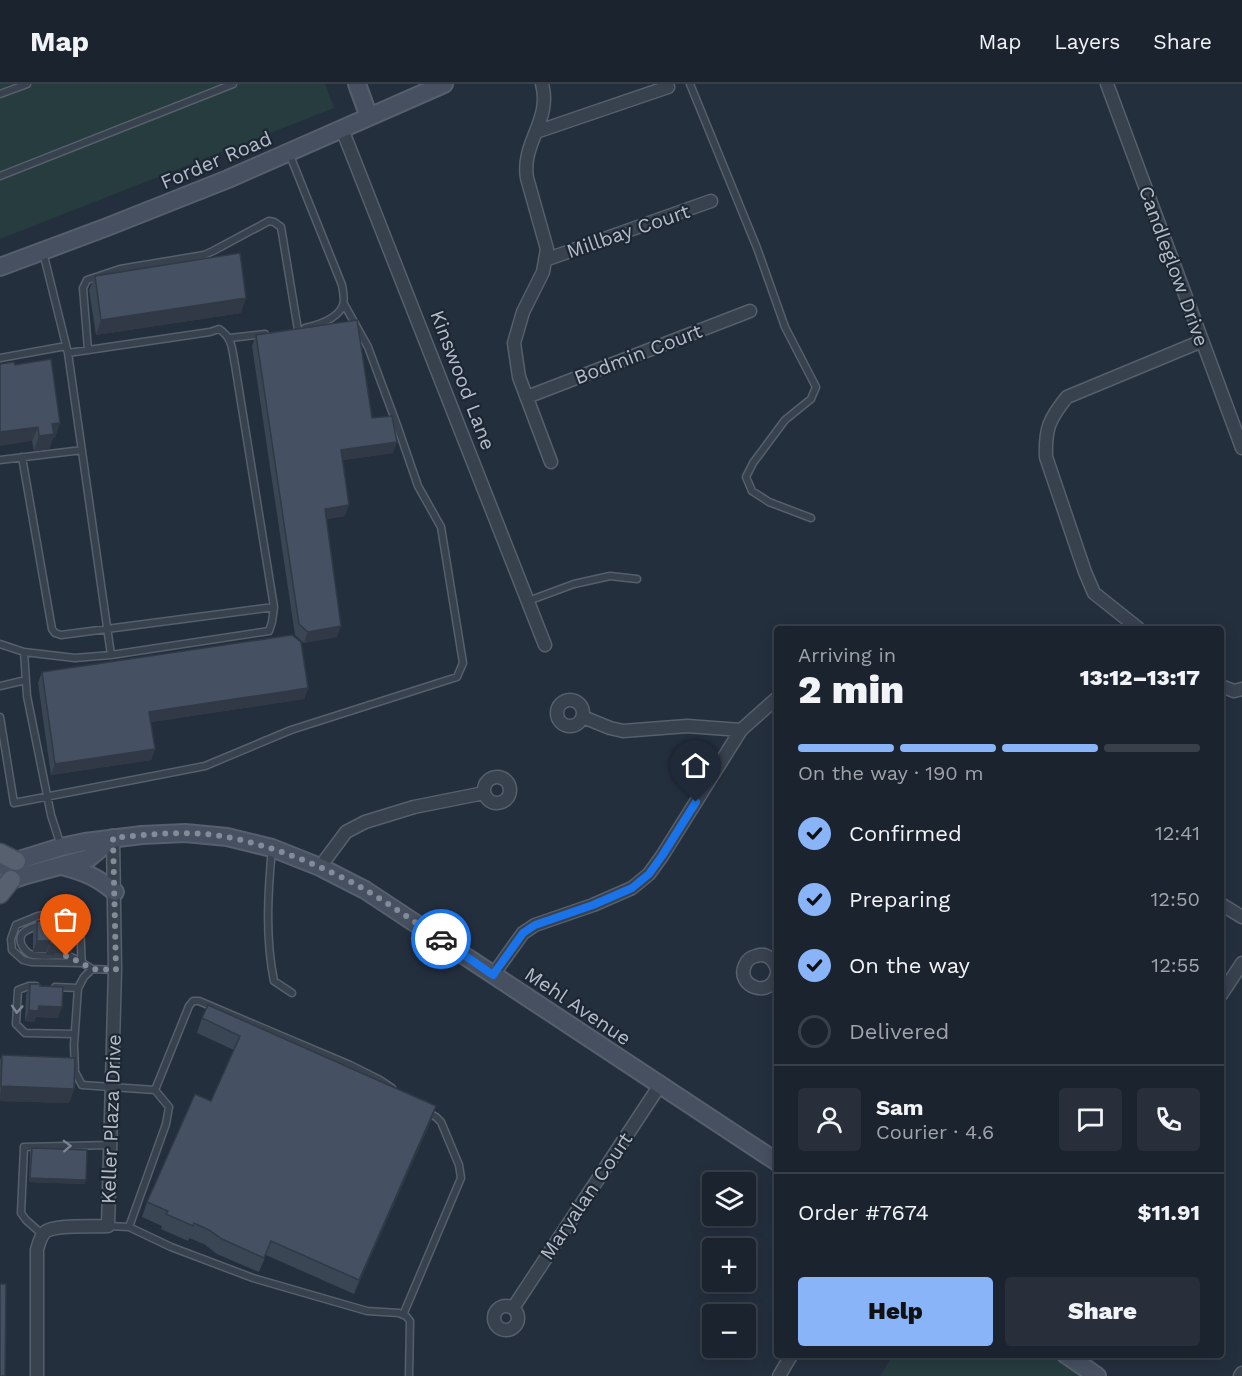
<!DOCTYPE html>
<meta charset="utf-8">
<style>
body{margin:0;font-family:"Work Sans",sans-serif;background:#282f3a;color:#f1f3f6;height:100vh;display:flex;flex-direction:column;font-size:22px;white-space:nowrap}
*{box-sizing:border-box;margin:0}
p{font-size:20px;color:#a0a4aa}
.icon{flex:none;width:33px;height:33px;fill:none;stroke:currentColor;stroke-width:2;stroke-linecap:round;stroke-linejoin:round}
.map{position:relative;flex:1;overflow:hidden}
.details{position:absolute;left:774px;top:542px;width:450px;height:732px;display:flex;flex-direction:column;background:#1b232e;border-radius:6px;box-shadow:0 3px 15px #0003,0 0 0 2px #39404a}
.details>*{flex:none}
.fabs{position:absolute;left:702px;top:1088px;display:grid;gap:12px}
.fabs a{display:grid;place-items:center;width:54px;height:54px;border-radius:6px;background:#1b232e;box-shadow:0 3px 15px #0003,0 0 0 2px #39404a;font-size:30px}
.pin{position:absolute;display:grid;place-items:center;width:51px;height:51px;color:#fff;margin:-62px -26px;border-radius:50% 50% 50% 0;rotate:-45deg;box-shadow:0 0 6px #0007}
.pin .icon{rotate:45deg}
.courier{position:absolute;display:grid;place-items:center;width:60px;height:60px;margin:-30px;border:4px solid #1a73e8;border-radius:50%;background:#fff;color:#222;box-shadow:0 2px 8px #0007}
.summary em{font-style:normal;font-weight:800}
.summary div{display:flex;flex-direction:column-reverse}
.summary{display:flex;align-items:center;justify-content:space-between;height:102px;padding:0 24px}
h1{font-size:39px;font-weight:800;line-height:45px}
.bar{display:grid;grid-template-columns:repeat(4,1fr);gap:9px 6px;align-content:center;height:72px;padding:0 24px}
.bar i{height:8px;border-radius:4px;background:#39404a}
.bar .active{background:#8ab4f8}
.bar p{grid-column:span 4}
.line{display:flex;align-items:center;gap:15px;padding:0 24px;border-top:2px solid #39404a}
.line div{flex:1}
.round{display:grid;place-items:center;flex:none;width:63px;height:63px;border-radius:6px;background:#282f3a}
ol{padding:0 24px;list-style:none}
li{display:flex;align-items:center;gap:18px;height:66px}
li p{margin-inline-start:auto}
li .icon{padding:6px;border-radius:50%;background:#8ab4f8;color:#111;stroke-width:4}
li:last-child{color:#a0a4aa}
li i{width:33px;height:33px;border:3px solid #39404a;border-radius:50%}
.primary-button{display:flex;gap:12px;margin-top:auto;padding:12px 24px}
.primary-button a{flex:1;height:69px;border-radius:6px;background:#8ab4f8;color:#111;font-size:24px;font-weight:800;line-height:69px;text-align:center}
.primary-button a+a{background:#282f3a;color:#f1f3f6}
header{display:flex;align-items:center;gap:36px;box-sizing:border-box;height:84px;padding:0 30px;background:#1b232e;border-bottom:2px solid #39404a}
header strong{font-size:28px}
nav{display:flex;gap:33px;margin-inline-start:auto;font-size:21px}
.map>svg:first-child{display:block}
.green{fill:#263c3f}
.lines{fill:none;stroke-linecap:round;stroke-linejoin:round}
.lane-casing{stroke:#565f6c;stroke-width:9}
.street-casing{stroke:#565f6c;stroke-width:15}
.secondary-casing{stroke:#565f6c;stroke-width:20}
.primary-casing{stroke:#414a57;stroke-width:21}
.lane{stroke:#38414e;stroke-width:6}
.street{stroke:#38414e;stroke-width:12}
.secondary{stroke:#465061;stroke-width:16}
.primary{stroke:#56606e;stroke-width:18}
.wall{fill:#3b4654}
.shaded-wall{fill:#303945}
.building{fill:#455162;stroke:#303945;stroke-width:1.5}
.oneway{stroke:#7c8592}
.done{stroke:#828b98;stroke-width:6;stroke-dasharray:0 10.8}
.route{stroke:#1a73e8;stroke-width:8}
.labels{text-anchor:middle;dominant-baseline:central;stroke-width:4.5;stroke-linejoin:round;paint-order:stroke}
.street-label{font-size:20px;fill:#b4bcc9;stroke:#1d2633}
</style>
<header>
<strong>Map</strong>
<nav><a>Map</a><a>Layers</a><a>Share</a></nav>
</header>
<div class="map">
<svg width="1242" height="1292" viewBox="0 0 1242 1292">
<rect width="100%" height="100%" fill="#242f3e"/>
<path class="green" d="M0,0h325l9,24 -334,131z
M894,1270l157,1 32,21h-203z"/>
<g class="lines">
<g class="lane-casing">
<path id="lane" d="M690,0l67,164 28,79 31,60 -5,12 -26,21 -32,43 -7,14 6,14 17,11 42,16
M0,10l27,-10
M289,69l53,132c1,6 3,15 1,20 -5,14 -25,20 -38,23
M0,92l233,-92
M43,168l25,101
M219,245c14,9 13,21 16,36l39,242 -2,15 -3,9 -158,24 -43,-302 142,-21z
M230,254l35,-4
M88,266l-5,-62 4,-8 33,-11 84,-14 9,-4 56,-30 5,1 7,5 17,103
M0,274l66,-12
M22,373l30,172 3,4 6,2 213,-28
M0,376l82,-10
M528,517l46,-17 36,-8 27,3
M0,560l24,8 51,6 36,-3
M24,568l3,44 24,119 10,31
M0,602l26,-6
M0,633l14,86 191,-37 86,-36 166,-53 6,-14 -22,-136 -23,-41 -21,-61 -29,-78 -24,-43
M272,764c-4,44 -7,89 2,133l18,12
M60,829c27,5 19,29 22,50l-51,-1 -8,-2 -11,-10 -1,-11 5,-14 22,-9z
M40,841c-5,2 -13,4 -17,8 -7,8 2,20 10,22 11,2 23,-1 34,1 9,2 17,8 25,13
M115,886l-23,-1 -8,8 -6,11 -4,57 1,27 7,13 73,5 14,17 -3,17 -37,103
M36,902h-7l-11,4 -2,34 9,9 50,1
M55,903l23,1
M155,1006l34,-84 4,-5h6l151,64 30,15 12,8
M108,1142l21,1 42,20 82,31 114,33 32,2 7,3 4,5 -1,55
M42,1150l-16,-14 -5,-7 3,-66 87,-2
M403,1231l58,-137 -2,-13 -18,-43 -5,-5 -9,-5"/>
</g>
<g class="street-casing">
<path id="street" d="M542,0c10,36 -21,59 -15,94l20,71 -4,23 -20,40 -9,31 5,34 32,85
M1107,0l135,364
M342,45l203,516
M536,48l132,-45
M545,176l166,-59
M527,313l223,-86
M1138,544l-44,-35 -9,-21 -39,-115c-1,-28 3,-38 21,-60l135,-56
M1221,602l13,5 8,-2
M557 629a13 13 0 1 1 26 0a13 13 0 1 1-26 0Z
M583,633l27,11 13,3 64,-5 54,4
M484 706a13 13 0 1 1 26 0a13 13 0 1 1-26 0Z
M320,783l26,-35 19,-10 49,-15 70,-14
M1221,820l21,13
M777,886c-2,-10 -11,-18 -21,-14 -5,1 -9,4 -11,9 -10,22 27,35 32,8
M493,891l30,-42 12,-8 58,-20 39,-17 17,-14 13,-18 79,-126 36,-32
M1221,911l21,-32
M494 1234a12 12 0 1 1 24 0a12 12 0 1 1-24 0Z
M513,1224l147,-223
M37,1292v-126c2,-7 3,-13 8,-18 9,-8 49,-5 63,-6l7,-256 -2,-132
M779,1292l13,-22
M1240,1292l2,-3"/>
</g>
<g class="secondary-casing">
<path id="secondary" d="M357,0l12,33
M0,183l107,-40 121,-48 216,-95
M0,782l61,-19 24,-5 57,-7 43,-2 42,4 45,11 48,19 45,23 412,272
M62,782c23,6 35,11 53,26
M0,800l26,-9 63,-17 24,-20
M1065,1270l32,22"/>
</g>
<g class="primary-casing">
<path id="primary" d="M0,769l16,8
M0,810l11,-14"/>
</g>
<use href="#lane" class="lane"/>
<use href="#street" class="street"/>
<use href="#secondary" class="secondary"/>
<use href="#primary" class="primary"/>
</g>
<path class="wall" d="M95,192l146,37 -145,22 -7,-45z
M256,251l137,118 -50,7 2,56 -19,3 11,118 -33,6 -9,-8 -43,-289z
M15,281l45,58 -5,14 -2,1 -4,11 -15,2 -2,-10z
M42,588l266,16 -4,11 -153,23 4,27 -4,11 -100,15 -13,-92z
M63,832l8,38 -16,-1 -1,2h-8v-3h-13v-20l4,-11 24,1z
M30,900l10,2 18,32 -22,-1 -2,5 -9,-1 1,-26z
M202,934l234,88 -5,15 -77,173 -88,-39 -7,17 -42,-18 -13,-10 -15,-6 -1,3 -27,-12 1,-3 -20,-9 5,-15 64,-101 23,-51 -37,-17z
M2,971l72,34 -5,14 -69,-2v-41z
M32,1064l53,36 -56,-2 1,-30z"/>
<path class="shaded-wall" d="M246,214l-5,15 -145,22 5,-15z
M60,339l-5,14 -2,1 -4,11 -15,2 5,-15 13,-12z
M38,343l-6,14 -32,5v-14z
M397,358l-4,11 -56,8 4,-11z
M349,421l-4,11 -24,4 4,-11z
M341,542l-4,11 -33,6 4,-11z
M308,604l-4,11 -159,24 4,-11z
M155,665l-4,11 -100,15 4,-11z
M37,857h13l-4,11h-13z
M58,858l17,1 -4,11 -16,-1 -1,2h-8l4,-11z
M39,922l23,1 -4,11 -22,-1 -2,5 -9,-1 4,-11z
M1,1002l73,3 -5,14 -69,-2z
M436,1022l-5,15 -77,173 5,-14z
M30,1094l56,2 -1,4 -56,-2z"/>
<path class="building" d="M240,169l6,45 -145,22 -6,-44z
M357,236l15,98 20,-2 5,26 -56,8 8,55 -24,4 16,117 -33,6 -9,-8 -43,-289z
M51,275l9,64 -8,1 2,10 -15,2 -1,-9 -38,5v-68l14,-2 1,3z
M292,551l9,7 7,46 -159,24 6,37 -100,15 -13,-92z
M63,832l12,1v26l-17,-1v2h-8v-3h-13v-20l26,1z
M30,900h10v2l23,1 -1,20 -23,-1 -1,5 -9,-1z
M208,921l228,101 -77,174 -88,-39 -7,17 -42,-19 -13,-9 -15,-7 -1,3 -27,-12 2,-3 -21,-9 48,-108 16,7 29,-65 -38,-18z
M2,971l73,3 -1,31 -73,-3z
M32,1064l55,2 -1,30 -56,-2z
M0,1200h6l-1,92h-5z"/>
<defs><path id="oneway-chevron" d="M-2-3.5L2.5 0L-2 3.5" fill="none" stroke-width="1.6" stroke-linecap="round" stroke-linejoin="round" transform="scale(1.5)"/></defs>
<g class="oneway">
<use href="#oneway-chevron" transform="translate(17 925) rotate(94)"/>
<use href="#oneway-chevron" transform="translate(67 1062) rotate(-2)"/>
</g>
<g class="lines">
<path class="done" d="M66,872l16,7 10,6 24,1 -3,-132c38,-4 77,-8 114,-1 46,9 96,29 137,52 26,15 51,34 77,50"/>
<path class="route" d="M441,855l52,36 30,-42 12,-8 58,-20 39,-17 17,-14 13,-18 34,-54"/>
</g>
<g class="labels">
<g class="street-label">
<text transform="translate(216 76) rotate(-23)">Forder Road</text>
<text transform="translate(628 147) rotate(-19)">Millbay Court</text>
<text transform="translate(1174 182) rotate(70)">Candleglow Drive</text>
<text transform="translate(638 270) rotate(-21)">Bodmin Court</text>
<text transform="translate(463 296) rotate(69)">Kinswood Lane</text>
<text transform="translate(578 922) rotate(34)">Mehl Avenue</text>
<text transform="translate(111 1035) rotate(-88)">Keller Plaza Drive</text>
<text transform="translate(586 1112) rotate(-56)">Maryalan Court</text>
</g>
</g>
</svg>
<div class="fabs">
<a><svg class="icon" aria-label="layers" viewBox="0 0 24 24"><path d="M12 4l9 5-9 5-9-5zM3 14l9 5 9-5"/></svg></a>
<a>+</a>
<a>−</a>
</div>
<div class="pin" style="left:66px;top:872px;background:#ea580c"><svg class="icon" aria-label="bag" viewBox="0 0 24 24"><path d="M5 8h14l-1 12H6zM9 8a3 3 0 0 1 6 0"/></svg></div>
<div class="pin" style="left:696px;top:718px;background:#1f2937"><svg class="icon" aria-label="home" viewBox="0 0 24 24"><path d="M3 11l9-7 9 7M6 9v11h12V9"/></svg></div>
<div class="courier" style="left:441px;top:855px"><svg class="icon" aria-label="car" viewBox="0 0 24 24"><path d="M5 17H2v-5l4-1 3-4h7l3 4 3 1v5h-3M9 17h6M6 11h13"/><circle cx="7" cy="17" r="2"/><circle cx="17" cy="17" r="2"/></svg></div>
<section class="details">
<div class="summary"><div><h1>2 min</h1><p>Arriving in</p></div><em>13:12–13:17</em></div>
<div class="bar"><i class="active"></i><i class="active"></i><i class="active"></i><i></i><p>On the way · 190 m</p></div>
<ol>
<li><svg class="icon" aria-label="check" viewBox="0 0 24 24"><path d="M5 12l5 5 9-10"/></svg>Confirmed<p>12:41</p></li>
<li><svg class="icon" aria-label="check" viewBox="0 0 24 24"><path d="M5 12l5 5 9-10"/></svg>Preparing<p>12:50</p></li>
<li><svg class="icon" aria-label="check" viewBox="0 0 24 24"><path d="M5 12l5 5 9-10"/></svg>On the way<p>12:55</p></li>
<li><i></i>Delivered</li>
</ol>
<div class="line" style="height:108px"><a class="round"><svg class="icon" aria-label="person" viewBox="0 0 24 24"><circle cx="12" cy="8" r="4"/><path d="M4 21q1-7 8-7t8 7"/></svg></a><div><b>Sam</b><p>Courier · 4.6</p></div><a class="round"><svg class="icon" aria-label="chat" viewBox="0 0 24 24"><path d="M4 5h16v11H9l-5 4z"/></svg></a><a class="round"><svg class="icon" aria-label="phone" viewBox="0 0 24 24"><path d="M5 4h4l2 5-3 2q2 4 5 5l2-3 5 2v4C11 20 4 13 5 4z"/></svg></a></div>
<div class="line" style="height:78px"><div>Order #7674</div><b>$11.91</b></div>
<div class="primary-button"><a>Help</a><a>Share</a></div>
</section>
</div>
